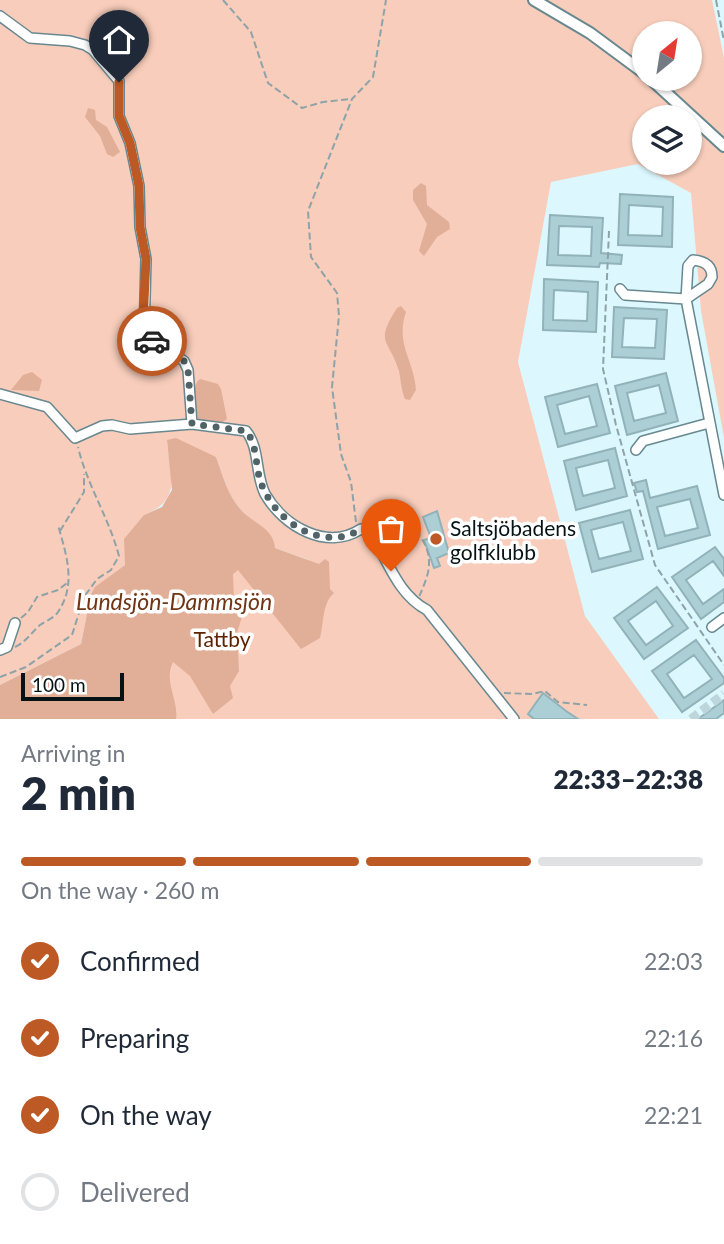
<!DOCTYPE html>
<meta charset="utf-8">
<style>
body{margin:0;font-family:Lato,sans-serif;background:#f2f2f3;color:#1f2937;height:100vh;display:flex;flex-direction:column;font-size:26px;white-space:nowrap}
*{box-sizing:border-box;margin:0}
p{font-size:23px;color:#747a83}
.icon{flex:none;width:38px;height:38px;fill:none;stroke:currentColor;stroke-width:2;stroke-linecap:round;stroke-linejoin:round}
.map{position:relative;height:719px;overflow:hidden}
.sheet{display:flex;flex-direction:column;background:#fff;flex:1}
.sheet>*{flex:none}
.needle{width:46px;rotate:30deg}
.buttons{position:absolute;left:632px;top:21px;display:grid;gap:14px}
.buttons a{display:grid;place-items:center;width:70px;height:70px;border-radius:50%;background:#fff;box-shadow:0 2px 5px #0004;font-size:35px}
.scale{position:absolute;left:21px;bottom:18px;width:103px;box-sizing:border-box;padding-left:7px;border:4px solid #061315;border-top:0;font-size:19px;line-height:24px;white-space:nowrap;color:#061315;-webkit-text-stroke:5px #fff;paint-order:stroke}
.pin{position:absolute;display:grid;place-items:center;width:60px;height:60px;color:#fff;margin:-72px -30px;border-radius:50% 50% 50% 0;rotate:-45deg;box-shadow:0 0 7px #0007}
.pin .icon{rotate:45deg}
.courier{position:absolute;display:grid;place-items:center;width:70px;height:70px;margin:-35px;border:5px solid #bd5924;border-radius:50%;background:#fff;color:#222;box-shadow:0 2px 9px #0007}
.headline em{font-style:normal;font-weight:800}
.headline div{display:flex;flex-direction:column-reverse}
.headline{display:flex;align-items:center;justify-content:space-between;height:119px;padding:0 21px}
h1{font-size:46px;font-weight:800;line-height:52px}
.bar{display:grid;grid-template-columns:repeat(4,1fr);gap:10px 7px;align-content:center;height:84px;padding:0 21px}
.bar i{height:9px;border-radius:5px;background:#e0e1e3}
.bar .current{background:#bd5924}
.bar p{grid-column:span 4}
ol{padding:0 21px;list-style:none}
li{display:flex;align-items:center;gap:21px;height:77px}
li p{margin-inline-start:auto}
li .icon{padding:7px;border-radius:50%;background:#bd5924;color:#fff;stroke-width:4}
li:last-child{color:#747a83}
li i{width:38px;height:38px;border:4px solid #e0e1e3;border-radius:50%}
.map>svg:first-child{display:block}
.green{fill:#f8cdbb;fill-rule:evenodd}
.water{fill:#e1af98}
.building{fill:#accfd6;stroke:#91b2b9;stroke-width:2;fill-rule:evenodd}
.lines{fill:none;stroke-linecap:round;stroke-linejoin:round}
.minor-tunnel{stroke:#bcd6db;stroke-width:9;stroke-dasharray:9 4.5;stroke-linecap:butt}
.minor-casing{stroke:#68888f;stroke-width:12}
.major-casing{stroke:#68888f;stroke-width:14}
.path{stroke:#8da3a8;stroke-width:2;stroke-dasharray:7 3.5;stroke-linecap:butt}
.minor{stroke:#fff;stroke-width:9}
.major{stroke:#fff;stroke-width:10}
.done{stroke:#516367;stroke-width:7;stroke-dasharray:0 12.6}
.route{stroke:#bd5924;stroke-width:9}
.poi-dot{fill:#bd5924;stroke:#fff;stroke-width:2.5}
.labels{text-anchor:middle;dominant-baseline:central;stroke-width:7;stroke-linejoin:round;paint-order:stroke}
.poi-label{font-size:21px;fill:#061315;stroke:#fff;text-anchor:start}
.park-label{font-size:21px;fill:#5e2200;stroke:#fff}
.water-label{font-size:23px;font-style:italic;fill:#713415;stroke:#fff}
</style>
<div class="map">
<svg width="724" height="719" viewBox="0 0 724 719">
<rect width="100%" height="100%" fill="#dcf8fe"/>
<path class="green" d="M0,0h712l12,58v380l-23,-127 -10,-118 -53,-29 -87,18 -33,180 67,254 74,103h-563l99,-176 114,17 -34,-12c-8,-23 -17,-21 -32,-36 -15,-15 -20,-36 -27,-55l-49,-16c3,35 16,58 -23,74l-19,50 -29,22 -5,7 -10,50 -81,41zM644,33h46v46h-46zM644,117h46v46h-46z"/>
<path class="water" d="M88,108l7,2 1,10 11,7 13,25 -7,5 -6,-3 -7,-18 -15,-19z
M421,183l5,3 1,19 22,17 1,7 -13,8 -13,19 -5,-5 8,-27 -14,-24v-10z
M401,306l5,6c-11,32 8,48 10,78l-6,10 -5,-1c-4,-9 -4,-19 -6,-28 -10,-33 -25,-27 -2,-63z
M32,372l10,8 -3,11 -28,-1 12,-15z
M200,379l18,5 3,5 6,30 -7,5 -22,-3c0,-14 -10,-32 2,-42z
M176,438l40,19c7,19 12,40 27,55 12,12 31,17 32,36l44,16 6,-5 4,3 1,27 4,4c-12,10 -10,30 -14,45l-19,11 -63,-79 -5,4 1,26 9,13 -6,20 2,38 -9,15 3,12 -20,16 -23,-38 -17,-14c-10,19 6,38 3,57h-176v-34l81,-41 10,-50 4,-7 30,-22 -1,-26 20,-24 18,-8 10,-17 -5,-50z"/>
<path class="building" d="M620,194l53,3 -1,50 -54,-2zM629,205l34,2 -1,29 -34,-1z
M550,215l53,3 -2,35 21,2 -1,9 -21,-1 -1,4 -52,-2zM559,226l33,1 -1,29 -33,-1z
M544,279l54,3 -2,50 -53,-2zM554,290l34,2 -1,29 -34,-1z
M614,307l53,3 -3,49 -52,-2zM624,318l33,1 -2,29 -33,-1z
M666,373l12,48 -51,14 -12,-49zM659,385l7,28 -32,8 -7,-28z
M597,384l13,49 -52,14 -13,-50zM589,396l8,30 -32,8 -8,-29z
M615,448l12,48 -51,14 -12,-49zM608,460l7,28 -32,8 -7,-28z
M646,480l4,18 47,-12 13,49 -52,14 -15,-58 -6,1 -3,-9zM690,499l8,29 -33,8 -8,-29z
M630,510l13,49 -51,13 -13,-49zM623,522l8,29 -32,8 -8,-29z
M437,511l12,42 -12,5 3,8 -6,2 -10,-28 7,-2 -8,-21z
M715,547l9,12v17l-11,-15 -27,19 17,24 21,-15v13l-23,17 -29,-42z
M657,587l31,41 -44,31 -30,-41zM656,601l17,25 -27,19 -18,-24z
M696,640l28,38v5l-42,29 -30,-41zM694,655l18,24 -28,19 -17,-24z
M543,693l23,18 12,8h-44l-6,-5z
M724,700v13l-8,6h-18z"/>
<g class="lines">
<path class="minor-tunnel" d="M691,719l33,-25"/>
<g class="minor-casing">
<path id="minor" d="M0,16l30,22 40,3 15,4 8,5 26,31v35l11,27 9,43 1,41 6,32 -2,77 40,25 4,9 4,54
M620,289l5,6 61,4
M686,299l22,-15 4,-7c0,-12 -8,-16 -19,-17l-5,6 -2,33 38,196
M0,394l47,13 28,31 27,-12 10,-1 18,4 62,-5 54,7c14,17 9,43 19,63 19,33 62,57 96,35l9,3c18,28 27,62 57,78l87,109
M636,450l7,-9 66,-18
M712,627l12,-9
M0,650l7,-3 8,-24"/>
</g>
<g class="major-casing">
<path id="major" d="M534,0l56,33 54,40
M651,79l73,67"/>
</g>
<path class="path" d="M223,0l28,32 17,51 34,25 21,-6 27,-3
M716,0l8,41
M609,231l-6,138 13,56 39,140 69,100
M356,522l-5,-40 -10,-28 -9,-67 7,-71 -2,-23 -26,-36 -3,-46 44,-112 21,-22 13,-77
M376,527c27,-14 54,9 53,37 0,11 -6,23 -10,33
M60,531l24,-39v-18
M21,618l7,-6 9,-15 21,-7 9,-7
M15,647c12,-6 16,-14 25,-22 6,-4 14,-7 18,-13 19,-28 8,-58 0,-87
M0,677l26,-10 46,-32 12,-38 13,-18 14,-9 8,-14c-10,-38 -32,-71 -41,-109
M504,693l28,1 13,-3 13,11 29,3"/>
<use href="#minor" class="minor"/>
<use href="#major" class="major"/>
</g>
<g class="lines">
<path class="done" d="M152,341l32,20 4,9 4,54 54,7c12,14 9,36 15,52 14,39 62,70 100,46l9,3 21,39"/>
<path class="route" d="M119,82v34l11,27 9,43 1,41 6,32 -3,62 2,15 7,5"/>
</g>
<circle class="poi-dot" cx="436" cy="539" r="7"/>
<g class="labels">
<g class="poi-label">
<text x="450" y="527">Saltsjöbadens<tspan x="450" dy="24">golfklubb</tspan></text>
</g>
<g class="park-label">
<text x="222" y="638">Tattby</text>
</g>
<g class="water-label">
<text x="174" y="601">Lundsjön-Dammsjön</text>
</g>
</g>
</svg>
<div class="buttons">
<a><svg class="needle" viewBox="-14 -14 28 28"><path d="M0-13l5 13h-10z" fill="#e53935"/><path d="M0 13l5-13h-10z" fill="#747a83"/></svg></a>
<a><svg class="icon" aria-label="layers" viewBox="0 0 24 24"><path d="M12 4l9 5-9 5-9-5zM3 14l9 5 9-5"/></svg></a>
</div>
<div class="scale">100 m</div>
<div class="pin" style="left:391px;top:571px;background:#ea580c"><svg class="icon" aria-label="bag" viewBox="0 0 24 24"><path d="M5 8h14l-1 12H6zM9 8a3 3 0 0 1 6 0"/></svg></div>
<div class="pin" style="left:119px;top:82px;background:#1f2937"><svg class="icon" aria-label="home" viewBox="0 0 24 24"><path d="M3 11l9-7 9 7M6 9v11h12V9"/></svg></div>
<div class="courier" style="left:152px;top:341px"><svg class="icon" aria-label="car" viewBox="0 0 24 24"><path d="M5 17H2v-5l4-1 3-4h7l3 4 3 1v5h-3M9 17h6M6 11h13"/><circle cx="7" cy="17" r="2"/><circle cx="17" cy="17" r="2"/></svg></div>
</div>
<section class="sheet">
<div class="headline"><div><h1>2 min</h1><p>Arriving in</p></div><em>22:33–22:38</em></div>
<div class="bar"><i class="current"></i><i class="current"></i><i class="current"></i><i></i><p>On the way · 260 m</p></div>
<ol>
<li><svg class="icon" aria-label="check" viewBox="0 0 24 24"><path d="M5 12l5 5 9-10"/></svg>Confirmed<p>22:03</p></li>
<li><svg class="icon" aria-label="check" viewBox="0 0 24 24"><path d="M5 12l5 5 9-10"/></svg>Preparing<p>22:16</p></li>
<li><svg class="icon" aria-label="check" viewBox="0 0 24 24"><path d="M5 12l5 5 9-10"/></svg>On the way<p>22:21</p></li>
<li><i></i>Delivered</li>
</ol>
</section>
